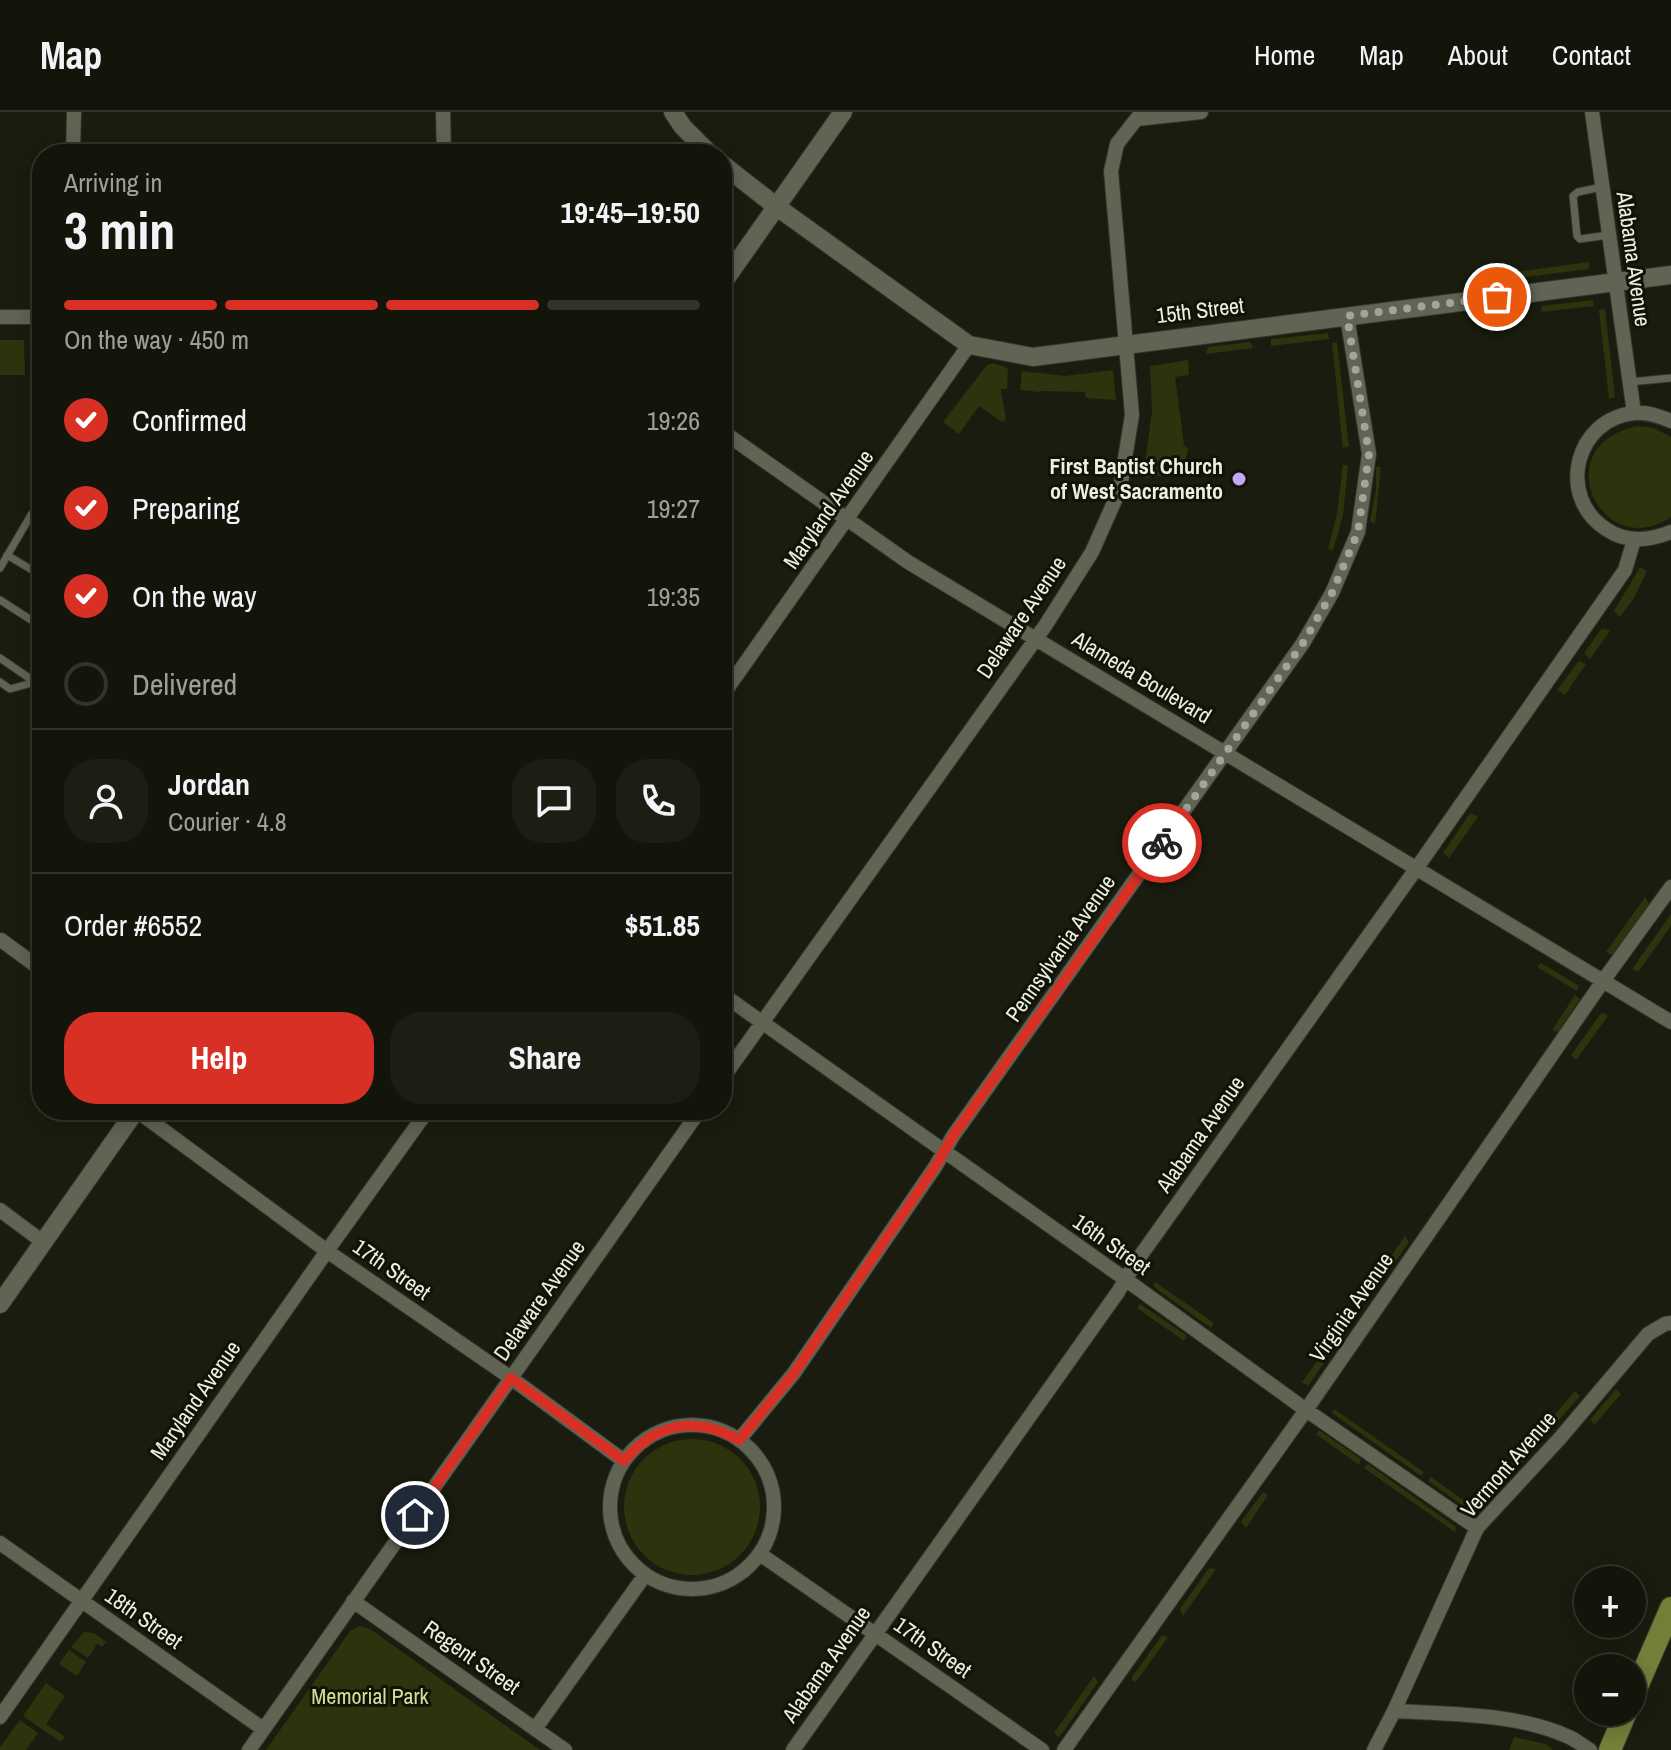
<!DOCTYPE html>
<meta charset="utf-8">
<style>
body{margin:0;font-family:"Archivo Narrow",sans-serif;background:#1c1e13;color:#f1f3f6;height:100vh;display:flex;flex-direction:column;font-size:30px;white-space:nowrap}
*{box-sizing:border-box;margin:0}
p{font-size:26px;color:#9d9f9c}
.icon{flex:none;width:44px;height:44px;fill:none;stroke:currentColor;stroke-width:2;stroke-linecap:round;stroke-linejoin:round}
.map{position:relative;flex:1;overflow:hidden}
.panel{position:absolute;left:32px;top:32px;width:700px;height:976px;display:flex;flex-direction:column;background:#13150a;border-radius:32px;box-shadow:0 4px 20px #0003,0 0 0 2px #32342b}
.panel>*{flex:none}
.controls{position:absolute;left:1574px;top:1454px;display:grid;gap:16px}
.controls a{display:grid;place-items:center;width:72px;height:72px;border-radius:50%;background:#13150a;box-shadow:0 4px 20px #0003,0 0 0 2px #32342b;font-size:40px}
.pin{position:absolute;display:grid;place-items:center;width:68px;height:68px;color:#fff;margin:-34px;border:4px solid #fff;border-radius:50%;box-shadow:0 2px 8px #0007}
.courier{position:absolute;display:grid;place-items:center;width:80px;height:80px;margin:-40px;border:6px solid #d93025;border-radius:50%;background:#fff;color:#222;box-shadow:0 2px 10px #0007}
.headline em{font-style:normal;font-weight:700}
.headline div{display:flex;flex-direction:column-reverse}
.headline{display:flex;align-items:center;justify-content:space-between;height:136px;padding:0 32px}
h1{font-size:52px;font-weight:700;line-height:60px}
.bar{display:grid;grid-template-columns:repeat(4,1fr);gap:12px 8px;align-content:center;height:96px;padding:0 32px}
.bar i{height:10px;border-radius:6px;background:#32342b}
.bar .active{background:#d93025}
.bar p{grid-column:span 4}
.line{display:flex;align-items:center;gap:20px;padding:0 32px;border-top:2px solid #32342b}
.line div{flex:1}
.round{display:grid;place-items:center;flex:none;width:84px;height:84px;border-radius:32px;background:#1c1e13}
ol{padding:0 32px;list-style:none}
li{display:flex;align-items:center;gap:24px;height:88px}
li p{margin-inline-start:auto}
li .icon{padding:8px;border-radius:50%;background:#d93025;color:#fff;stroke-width:4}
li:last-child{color:#9d9f9c}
li i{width:44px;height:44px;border:4px solid #32342b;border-radius:50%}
.action{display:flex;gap:16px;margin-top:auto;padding:16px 32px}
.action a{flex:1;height:92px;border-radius:32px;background:#d93025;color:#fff;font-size:32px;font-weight:700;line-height:92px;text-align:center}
.action a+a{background:#1c1e13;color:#f1f3f6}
header{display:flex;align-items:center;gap:48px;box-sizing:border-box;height:112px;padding:0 40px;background:#13150a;border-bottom:2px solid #32342b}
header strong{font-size:38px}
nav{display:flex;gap:44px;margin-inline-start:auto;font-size:28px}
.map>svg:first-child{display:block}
.green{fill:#2d340d}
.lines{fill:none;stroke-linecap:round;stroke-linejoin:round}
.service-casing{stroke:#33352e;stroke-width:9}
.minor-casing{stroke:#33352e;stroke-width:16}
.tertiary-casing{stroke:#33352e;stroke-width:20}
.primary-casing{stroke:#33352e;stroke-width:24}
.service{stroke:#606453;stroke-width:7}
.minor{stroke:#606453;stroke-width:14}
.tertiary{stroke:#606453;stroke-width:18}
.primary{stroke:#738039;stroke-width:22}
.done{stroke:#a3a59a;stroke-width:8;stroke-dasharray:0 14.4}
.route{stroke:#d93025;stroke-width:10}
.poi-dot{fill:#c0a8f3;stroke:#101306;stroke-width:3}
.labels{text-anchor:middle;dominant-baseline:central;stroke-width:6;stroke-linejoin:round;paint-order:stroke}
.street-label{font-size:22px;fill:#edefe5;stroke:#101306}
.poi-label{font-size:22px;font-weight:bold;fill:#edefe5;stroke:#101306;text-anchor:end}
.park-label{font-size:22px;fill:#d0e09a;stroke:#101306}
</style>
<header>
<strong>Map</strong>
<nav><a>Home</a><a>Map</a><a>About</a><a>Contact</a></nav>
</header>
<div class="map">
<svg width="1671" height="1638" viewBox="0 0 1671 1638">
<rect width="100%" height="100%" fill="#191c0e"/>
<path class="green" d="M1589,150v7l-95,12 -2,-6z
M1593,188l1,6 -53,6 1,-6z
M1605,197l10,88 -6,2 -10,-89z
M1328,221l1,6 -58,7v-7z
M0,228h24l1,35h-25z
M1250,230l3,6 -47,6 2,-7z
M1332,231h5l12,103 -6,2z
M1188,248l1,15 -14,2 9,68 4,4 -5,24 -40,5 9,-67 -2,-45z
M993,251l15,5 -1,21h-6l5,31 -4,2 -23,-16 -20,28 -16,-12 44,-57z
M1113,258l3,30 -30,-2 -1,-6 -44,-1 -1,1 -20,-2 2,-19 43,5z
M1637,314l17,2 17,9v80c-69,47 -127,-71 -34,-91z
M1343,352l5,2 -5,50 -10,34 -5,-1 9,-35z
M1376,355h5l-6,57 -5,-3 6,-32z
M1640,455l7,4 -13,27 -14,19 -6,-6z
M1602,516l8,3 -20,28 -6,-6z
M1579,549l7,3 -21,31 -8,-5z
M1470,701l8,4 -29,41 -6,-5z
M1645,785l4,7 -37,51 -6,-3z
M1671,802v12l-33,46 -6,-3z
M1541,851l38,23 -2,5 -40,-24z
M1575,883l5,4 -22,33 -6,-2z
M1602,900l6,4 -32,44 -5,-5z
M1405,1124l4,6 -24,34 -5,-4z
M1155,1170l59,41 -3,5 -53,-38 -5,-5z
M1140,1192l46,31v3l-2,3 -47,-33z
M1344,1211l5,4 -41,59 -6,-4z
M1616,1277l5,5 -26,30 -5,-4z
M1575,1279l5,5 -41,47 -7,-2z
M1334,1297l90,63 -3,4 -89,-63z
M1319,1318l42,29 -2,6 -43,-31z
M624 1395a68 68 0 1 1 136 0a68 68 0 1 1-136 0Z
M1519,1344l5,3 -42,50 -6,-3z
M1368,1352l88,63 -1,5 -91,-64z
M1431,1365l42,30 -3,4 -42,-30z
M1263,1380l5,3 -22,33 -5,-6z
M1209,1456l7,1 -33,47 -3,-7z
M360,1514l10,3 170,121h-274l84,-119z
M84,1520l10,1 12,9 -4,5 -5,-3 -9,14 -17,-11z
M1162,1523l6,2 -32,45 -4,-2v-3z
M69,1538l17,12 -9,14 -18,-12z
M1094,1564l4,6 -35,50 -5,5 -4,-4z
M46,1571l19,13 -19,28 19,13 -4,5 -38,-26z
M20,1608l18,13 -12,17h-26v-3z
M1514,1625l32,7 7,6h-44z"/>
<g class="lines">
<g class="service-casing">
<path id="service" d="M1602,75l-24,5 -5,4 4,40 3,3 29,-4
M1629,270l42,-4
M31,403l11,7
M7,443l35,21
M0,456l31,-53 11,-13
M0,488l42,27
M0,546l35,24
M0,570l10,7 25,-7 7,-6"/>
</g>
<g class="minor-casing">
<path id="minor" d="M443,0l1,42
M1592,0l42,301
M1137,7l64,-7
M73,42l1,-42
M0,205h42
M1671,309c-12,-5 -23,-9 -36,-8 -60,5 -79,84 -29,116 20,14 43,12 65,3
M722,319l186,131 763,460
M722,584l247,-351
M1,828l41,30
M722,882l403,285 181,131 171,118
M722,967l323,-453 47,-74 28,-63 12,-74 -21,-244 6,-27 25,-32
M136,998l191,141 184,127 113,83
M0,1098l43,32
M610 1395a82 82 0 1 1 164 0a82 82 0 1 1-164 0Z
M739,1328l55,-67 141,-206 18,-31 350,-493 29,-50 26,-61 11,-78 -22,-138
M0,1431l263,186
M760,1442l282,196
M353,1489l212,149
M1394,1599c56,3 123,2 175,26 7,3 14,9 21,13
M0,1605l327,-466 101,-141
M535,1617l110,-154
M249,1638l451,-640
M793,1638l325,-458 18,-30 280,-393 209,-299 9,-30
M1064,1638l242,-340 297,-429 68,-94
M1374,1638l20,-39 83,-183 84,-91 87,-103 17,-10 6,-1"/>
</g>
<g class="tertiary-casing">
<path id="tertiary" d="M673,0l10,15 27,27
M722,52l55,43 192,138 64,12 638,-82
M722,172l121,-172
M0,1192l136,-194"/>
</g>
<g class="primary-casing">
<path id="primary" d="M1632,1586l39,-90
M1610,1638l16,-38"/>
</g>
<use href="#service" class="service"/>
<use href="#minor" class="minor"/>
<use href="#tertiary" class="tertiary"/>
<use href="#primary" class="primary"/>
</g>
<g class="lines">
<path class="done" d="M1162,731l141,-200 29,-50 26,-61 11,-78 -22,-138 150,-19"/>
<path class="route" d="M415,1403l96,-137 113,83c32,-39 72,-45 115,-21l55,-67 141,-206 18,-31 209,-293"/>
</g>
<circle class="poi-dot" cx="1239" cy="367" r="8"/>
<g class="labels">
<g class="street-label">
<text transform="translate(1634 147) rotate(82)">Alabama Avenue</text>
<text transform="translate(1200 198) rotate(-7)">15th Street</text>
<text transform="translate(828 397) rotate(-55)">Maryland Avenue</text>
<text transform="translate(1021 505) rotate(-56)">Delaware Avenue</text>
<text transform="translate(1142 565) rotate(31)">Alameda Boulevard</text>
<text transform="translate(1060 836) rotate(-55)">Pennsylvania Avenue</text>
<text transform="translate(1200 1022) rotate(-55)">Alabama Avenue</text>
<text transform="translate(1112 1132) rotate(35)">16th Street</text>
<text transform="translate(392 1157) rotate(35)">17th Street</text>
<text transform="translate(539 1188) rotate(-55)">Delaware Avenue</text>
<text transform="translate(1351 1195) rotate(-55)">Virginia Avenue</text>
<text transform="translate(195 1288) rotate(-55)">Maryland Avenue</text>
<text transform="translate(1508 1352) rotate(-49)">Vermont Avenue</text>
<text transform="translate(144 1506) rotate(35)">18th Street</text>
<text transform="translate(933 1535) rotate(35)">17th Street</text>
<text transform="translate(472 1545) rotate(35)">Regent Street</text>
<text transform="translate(826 1552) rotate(-55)">Alabama Avenue</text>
</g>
<g class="poi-label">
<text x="1223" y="354">First Baptist Church<tspan x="1223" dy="25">of West Sacramento</tspan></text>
</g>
<g class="park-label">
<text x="370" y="1584">Memorial Park</text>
</g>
</g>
</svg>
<div class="controls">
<a>+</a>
<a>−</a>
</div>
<div class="pin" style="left:1497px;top:185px;background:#ea580c"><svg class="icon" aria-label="bag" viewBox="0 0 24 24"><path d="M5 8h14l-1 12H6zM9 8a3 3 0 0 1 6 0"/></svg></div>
<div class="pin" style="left:415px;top:1403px;background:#1f2937"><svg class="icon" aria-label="home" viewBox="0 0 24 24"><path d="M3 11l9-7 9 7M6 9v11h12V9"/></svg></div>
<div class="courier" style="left:1162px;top:731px"><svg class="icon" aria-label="bike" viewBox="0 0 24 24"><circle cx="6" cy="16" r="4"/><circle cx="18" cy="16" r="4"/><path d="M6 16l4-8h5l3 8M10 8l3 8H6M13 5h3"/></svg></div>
<section class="panel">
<div class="headline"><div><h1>3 min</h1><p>Arriving in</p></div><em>19:45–19:50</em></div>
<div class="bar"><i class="active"></i><i class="active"></i><i class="active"></i><i></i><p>On the way · 450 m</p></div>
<ol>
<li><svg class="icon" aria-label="check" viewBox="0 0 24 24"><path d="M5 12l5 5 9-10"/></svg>Confirmed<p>19:26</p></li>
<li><svg class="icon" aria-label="check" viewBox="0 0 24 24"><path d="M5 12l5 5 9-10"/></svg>Preparing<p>19:27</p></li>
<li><svg class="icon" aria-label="check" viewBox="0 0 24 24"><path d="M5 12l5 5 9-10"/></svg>On the way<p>19:35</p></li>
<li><i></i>Delivered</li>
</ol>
<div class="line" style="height:144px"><a class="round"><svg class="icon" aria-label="person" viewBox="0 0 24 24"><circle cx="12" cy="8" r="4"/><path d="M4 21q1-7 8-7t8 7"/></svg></a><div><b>Jordan</b><p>Courier · 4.8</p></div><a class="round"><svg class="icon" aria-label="chat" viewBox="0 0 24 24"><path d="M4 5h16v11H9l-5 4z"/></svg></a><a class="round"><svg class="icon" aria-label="phone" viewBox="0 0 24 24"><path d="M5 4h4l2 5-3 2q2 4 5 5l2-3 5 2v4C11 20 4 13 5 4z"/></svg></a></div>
<div class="line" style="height:104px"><div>Order #6552</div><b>$51.85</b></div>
<div class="action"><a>Help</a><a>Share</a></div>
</section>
</div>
